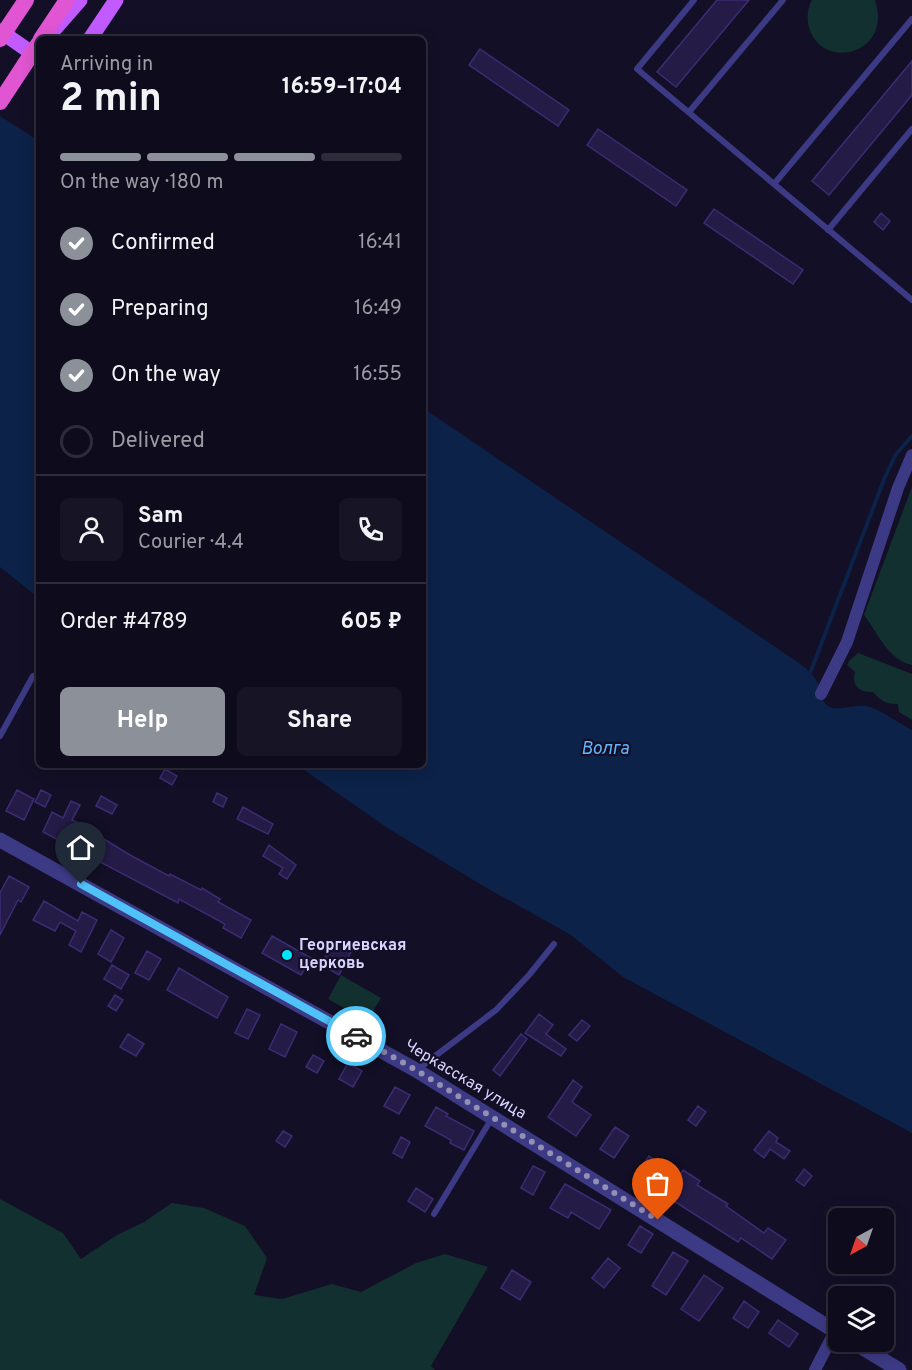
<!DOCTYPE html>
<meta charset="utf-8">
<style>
body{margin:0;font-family:Overpass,sans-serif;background:#171425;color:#f1f3f6;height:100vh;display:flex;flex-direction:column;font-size:22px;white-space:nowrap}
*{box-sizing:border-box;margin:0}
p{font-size:20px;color:#9b9ba3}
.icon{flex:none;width:33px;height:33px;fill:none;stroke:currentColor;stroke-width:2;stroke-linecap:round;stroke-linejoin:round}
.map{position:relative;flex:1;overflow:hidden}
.panel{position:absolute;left:36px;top:36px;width:390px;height:732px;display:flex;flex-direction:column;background:#0e0b1c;border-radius:9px;box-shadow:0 3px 15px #0003,0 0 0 2px #2e2b3b}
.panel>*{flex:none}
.needle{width:39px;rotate:220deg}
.controls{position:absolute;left:828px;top:1208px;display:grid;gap:12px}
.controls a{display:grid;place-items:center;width:66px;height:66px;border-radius:9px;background:#0e0b1c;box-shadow:0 3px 15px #0003,0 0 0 2px #2e2b3b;font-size:30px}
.pin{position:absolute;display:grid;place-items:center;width:51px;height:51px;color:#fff;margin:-62px -26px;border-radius:50% 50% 50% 0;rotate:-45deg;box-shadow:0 0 6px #0007}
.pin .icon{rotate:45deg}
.courier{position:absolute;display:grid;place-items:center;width:60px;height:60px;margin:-30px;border:4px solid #4fc3f7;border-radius:50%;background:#fff;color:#222;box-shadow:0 2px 8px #0007}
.headline em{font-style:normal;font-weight:700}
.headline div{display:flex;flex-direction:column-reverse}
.headline{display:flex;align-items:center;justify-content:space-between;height:102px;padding:0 24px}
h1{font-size:39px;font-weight:700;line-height:45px}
.bar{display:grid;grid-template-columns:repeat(4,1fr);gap:9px 6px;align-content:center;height:72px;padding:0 24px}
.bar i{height:8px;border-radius:4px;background:#2e2b3b}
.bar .selected{background:#8c9099}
.bar p{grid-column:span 4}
.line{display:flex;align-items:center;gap:15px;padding:0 24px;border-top:2px solid #2e2b3b}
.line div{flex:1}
.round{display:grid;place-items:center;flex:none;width:63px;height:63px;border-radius:9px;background:#171425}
ol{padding:0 24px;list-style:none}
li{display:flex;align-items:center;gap:18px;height:66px}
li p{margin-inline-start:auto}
li .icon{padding:6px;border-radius:50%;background:#8c9099;color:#fff;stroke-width:4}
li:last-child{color:#9b9ba3}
li i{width:33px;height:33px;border:3px solid #2e2b3b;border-radius:50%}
.primary-button{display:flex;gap:12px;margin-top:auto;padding:12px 24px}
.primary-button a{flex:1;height:69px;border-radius:9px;background:#8c9099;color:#fff;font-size:24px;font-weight:700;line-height:69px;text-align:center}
.primary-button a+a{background:#171425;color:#f1f3f6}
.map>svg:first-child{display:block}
.green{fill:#12302f}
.water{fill:#0c2248}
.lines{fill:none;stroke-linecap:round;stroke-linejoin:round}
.stream{stroke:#0c2248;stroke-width:4}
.building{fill:#241b47;stroke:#3b2d73;stroke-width:1.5}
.service{stroke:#3d3a85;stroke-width:6}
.minor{stroke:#3d3a85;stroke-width:12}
.tertiary{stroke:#3d3a85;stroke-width:15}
.primary{stroke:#c25bff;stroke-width:15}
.trunk{stroke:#e055d1;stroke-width:16}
.trunk-bridge{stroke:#e055d1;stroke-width:16}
.done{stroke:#948fb3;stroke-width:6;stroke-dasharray:0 10.8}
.route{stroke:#4fc3f7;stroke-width:8}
.poi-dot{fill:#00e5ff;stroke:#130f26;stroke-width:2}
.labels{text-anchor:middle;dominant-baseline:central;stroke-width:4.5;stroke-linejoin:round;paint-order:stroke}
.poi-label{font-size:16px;font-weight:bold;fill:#d9d4ff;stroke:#130f26;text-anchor:start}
.street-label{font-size:16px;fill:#d9d4ff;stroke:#130f26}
.water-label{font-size:18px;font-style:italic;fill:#62b6ff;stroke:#130f26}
</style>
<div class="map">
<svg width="912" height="1370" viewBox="0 0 912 1370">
<rect width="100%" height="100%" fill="#130f26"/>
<path class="green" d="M812,0h63c19,56 -58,73 -67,23 -1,-8 0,-16 4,-23z
M912,487v178c-24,-5 -34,-32 -48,-50z
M858,653l54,21v46l-13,-8 -1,-8c-12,0 -17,-3 -25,-12 -13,1 -22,-6 -18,-20l-8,-7 2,-4z
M341,975l40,23 -14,23 -39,-22z
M0,1199l63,34 18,26 36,-24 27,-13 28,-19 32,5 41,18 22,32 -13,37 28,4 50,-15 29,8 55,-29 29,-9 43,13 -57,99 4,4h-435z"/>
<path class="water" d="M0,116l39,25v457l-39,-31z
M423,408l376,255c7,6 15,12 19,20 3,8 3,20 12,24 7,4 26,-3 37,-1 15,4 31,17 45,24v403l-289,-156 -52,-42 -86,-48 -96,-58 -92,-64h126z"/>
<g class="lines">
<path class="stream" d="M809,676l76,-199 11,-23 16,-18"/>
</g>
<path class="building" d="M717,0h32l-73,87 -19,-15z
M480,49l89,61 -11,16 -89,-61z
M912,61v34l-83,100 -17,-14z
M598,129l89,61 -11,16 -89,-61z
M714,209l89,61 -10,14 -89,-61z
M881,213l9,8 -7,9 -9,-8z
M165,769l12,7 -5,9 -12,-7z
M17,790l17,9 -10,21 -18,-9z
M41,790l10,5 -6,12 -10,-5z
M217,793l10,5 -4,9 -10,-5z
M101,796l16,9 -5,9 -16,-8z
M71,801l9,4 -8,15 29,14 -2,2 31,19 39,21 1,-2 31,16 1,-2 18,11 -2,3 33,18 -10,18 -18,-10 2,-4 -46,-25 -1,4 -135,-71 9,-20 11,6z
M243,807l30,17 -5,10 -31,-15z
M269,845l27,20 -9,14 -8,-5 4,-6 -20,-12z
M9,876l20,11 -8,15 -3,-2 -18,35v-42z
M44,901l34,20 4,-9 15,8 -16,32 -12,-7 7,-14 -16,-9 -5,9 -22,-11z
M111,930l13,8 -13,24 -13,-8z
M272,936l39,22 -10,17 -39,-22z
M335,940l17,10 -13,25 -12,-7 4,-8 -6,-3z
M147,951l14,8 -12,21 -14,-7z
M112,965l17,10 -8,14 -17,-10z
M179,968l49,29 -11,21 -50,-28z
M115,995l8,5 -7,11 -8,-5z
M247,1009l13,6 -12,24 -13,-6z
M539,1014l14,11 -7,9 20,15 -5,7 -36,-23z
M582,1020l8,6 -13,15 -8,-6z
M281,1024l16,8 -12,25 -16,-8z
M128,1034l16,10 -8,12 -16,-9z
M521,1034l6,5 -27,37 -7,-6z
M313,1055l11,6 -7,12 -11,-6z
M348,1063l14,8 -9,16 -14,-8z
M573,1080l9,7 -10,15 19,13 -15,21 -28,-19z
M395,1087l15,8 -11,19 -15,-8z
M698,1106l8,6 -10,14 -8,-6z
M436,1107l12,7 -2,2 28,15 -10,19 -14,-7 1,-3 -26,-14z
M615,1127l14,9 -15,22 -14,-9z
M283,1131l9,5 -7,11 -9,-6z
M769,1131l9,7 -2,4 14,9 -6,8 -14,-10 -6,9 -10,-8z
M401,1137l9,5 -8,16 -9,-5z
M649,1156l16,12 -14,18 -15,-12z
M533,1166l12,6 -12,23 -12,-7z
M804,1169l8,7 -8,10 -8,-6z
M683,1170l17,11 -3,4 31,19 -2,2 38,27 4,-5 18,12 -14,19 -31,-21 -3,4 -72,-46z
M565,1184l46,26 -12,19 -28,-17 -3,6 -18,-10z
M416,1188l17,11 -8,13 -17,-11z
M640,1226l13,8 -12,19 -13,-8z
M673,1252l15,9 -22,34 -14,-9z
M608,1258l12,10 -16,20 -12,-10z
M512,1270l19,12 -11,18 -19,-12z
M704,1275l19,13 -24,33 -18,-12z
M744,1301l15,11 -11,16 -15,-10z
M778,1320l20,14 -9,13 -20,-14z"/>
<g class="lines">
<path class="service" d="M694,0l-57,69 275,231
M689,112l94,-112
M774,184l138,-165
M828,230l84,-101
M0,736l33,-60
M418,1069l78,-59 33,-35 25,-31
M434,1214l58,-96"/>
<path class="minor" d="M821,694l26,-52 51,-154 14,-33
M815,1370l20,-39"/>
<path class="tertiary" d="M0,840l416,230 422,263
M852,1341l47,29"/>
<path class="primary" d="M0,31l39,27
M52,32l28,-32
M90,39l26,-39"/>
<path class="trunk" d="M41,39l26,-39
M0,102l25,-38"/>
<path class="trunk-bridge" d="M0,39l26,-39
M25,64l14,-21"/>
</g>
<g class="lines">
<path class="done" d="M356,1036l60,34 242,150"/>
<path class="route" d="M81,884l275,152"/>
</g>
<circle class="poi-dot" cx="287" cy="955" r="6"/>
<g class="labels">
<g class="poi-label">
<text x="299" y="946">Георгиевская<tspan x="299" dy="18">церковь</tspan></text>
</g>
<g class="street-label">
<text transform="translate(465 1080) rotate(31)">Черкасская улица</text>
</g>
<g class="water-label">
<text x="605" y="749">Волга</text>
</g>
</g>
</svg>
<div class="controls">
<a><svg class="needle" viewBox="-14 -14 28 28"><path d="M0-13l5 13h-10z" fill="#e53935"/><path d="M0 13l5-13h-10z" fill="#9b9ba3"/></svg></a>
<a><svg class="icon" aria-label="layers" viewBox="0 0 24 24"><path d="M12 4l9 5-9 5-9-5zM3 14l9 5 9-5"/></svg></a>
</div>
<div class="pin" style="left:658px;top:1220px;background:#ea580c"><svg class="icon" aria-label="bag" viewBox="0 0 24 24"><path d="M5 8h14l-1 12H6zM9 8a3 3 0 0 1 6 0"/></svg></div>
<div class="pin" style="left:81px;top:884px;background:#1f2937"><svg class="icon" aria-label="home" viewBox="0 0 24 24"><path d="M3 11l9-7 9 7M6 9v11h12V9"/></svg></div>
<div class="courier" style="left:356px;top:1036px"><svg class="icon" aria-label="car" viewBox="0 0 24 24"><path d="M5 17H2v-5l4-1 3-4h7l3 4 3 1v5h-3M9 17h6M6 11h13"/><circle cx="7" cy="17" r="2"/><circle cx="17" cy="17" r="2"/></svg></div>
<section class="panel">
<div class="headline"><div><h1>2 min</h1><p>Arriving in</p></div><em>16:59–17:04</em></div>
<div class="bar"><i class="selected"></i><i class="selected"></i><i class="selected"></i><i></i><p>On the way · 180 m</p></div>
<ol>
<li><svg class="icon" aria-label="check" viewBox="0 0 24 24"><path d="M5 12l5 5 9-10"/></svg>Confirmed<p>16:41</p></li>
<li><svg class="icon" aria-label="check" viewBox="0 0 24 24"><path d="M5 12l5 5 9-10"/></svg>Preparing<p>16:49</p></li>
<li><svg class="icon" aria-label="check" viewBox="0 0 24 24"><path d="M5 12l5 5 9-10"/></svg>On the way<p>16:55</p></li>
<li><i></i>Delivered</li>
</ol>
<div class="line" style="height:108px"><a class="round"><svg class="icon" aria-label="person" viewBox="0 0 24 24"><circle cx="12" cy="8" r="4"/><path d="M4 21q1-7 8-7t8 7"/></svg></a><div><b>Sam</b><p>Courier · 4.4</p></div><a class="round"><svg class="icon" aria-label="phone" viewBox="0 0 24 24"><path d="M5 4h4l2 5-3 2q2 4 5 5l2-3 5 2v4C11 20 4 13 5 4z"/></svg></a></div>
<div class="line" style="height:78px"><div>Order #4789</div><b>605 ₽</b></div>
<div class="primary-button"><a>Help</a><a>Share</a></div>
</section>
</div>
